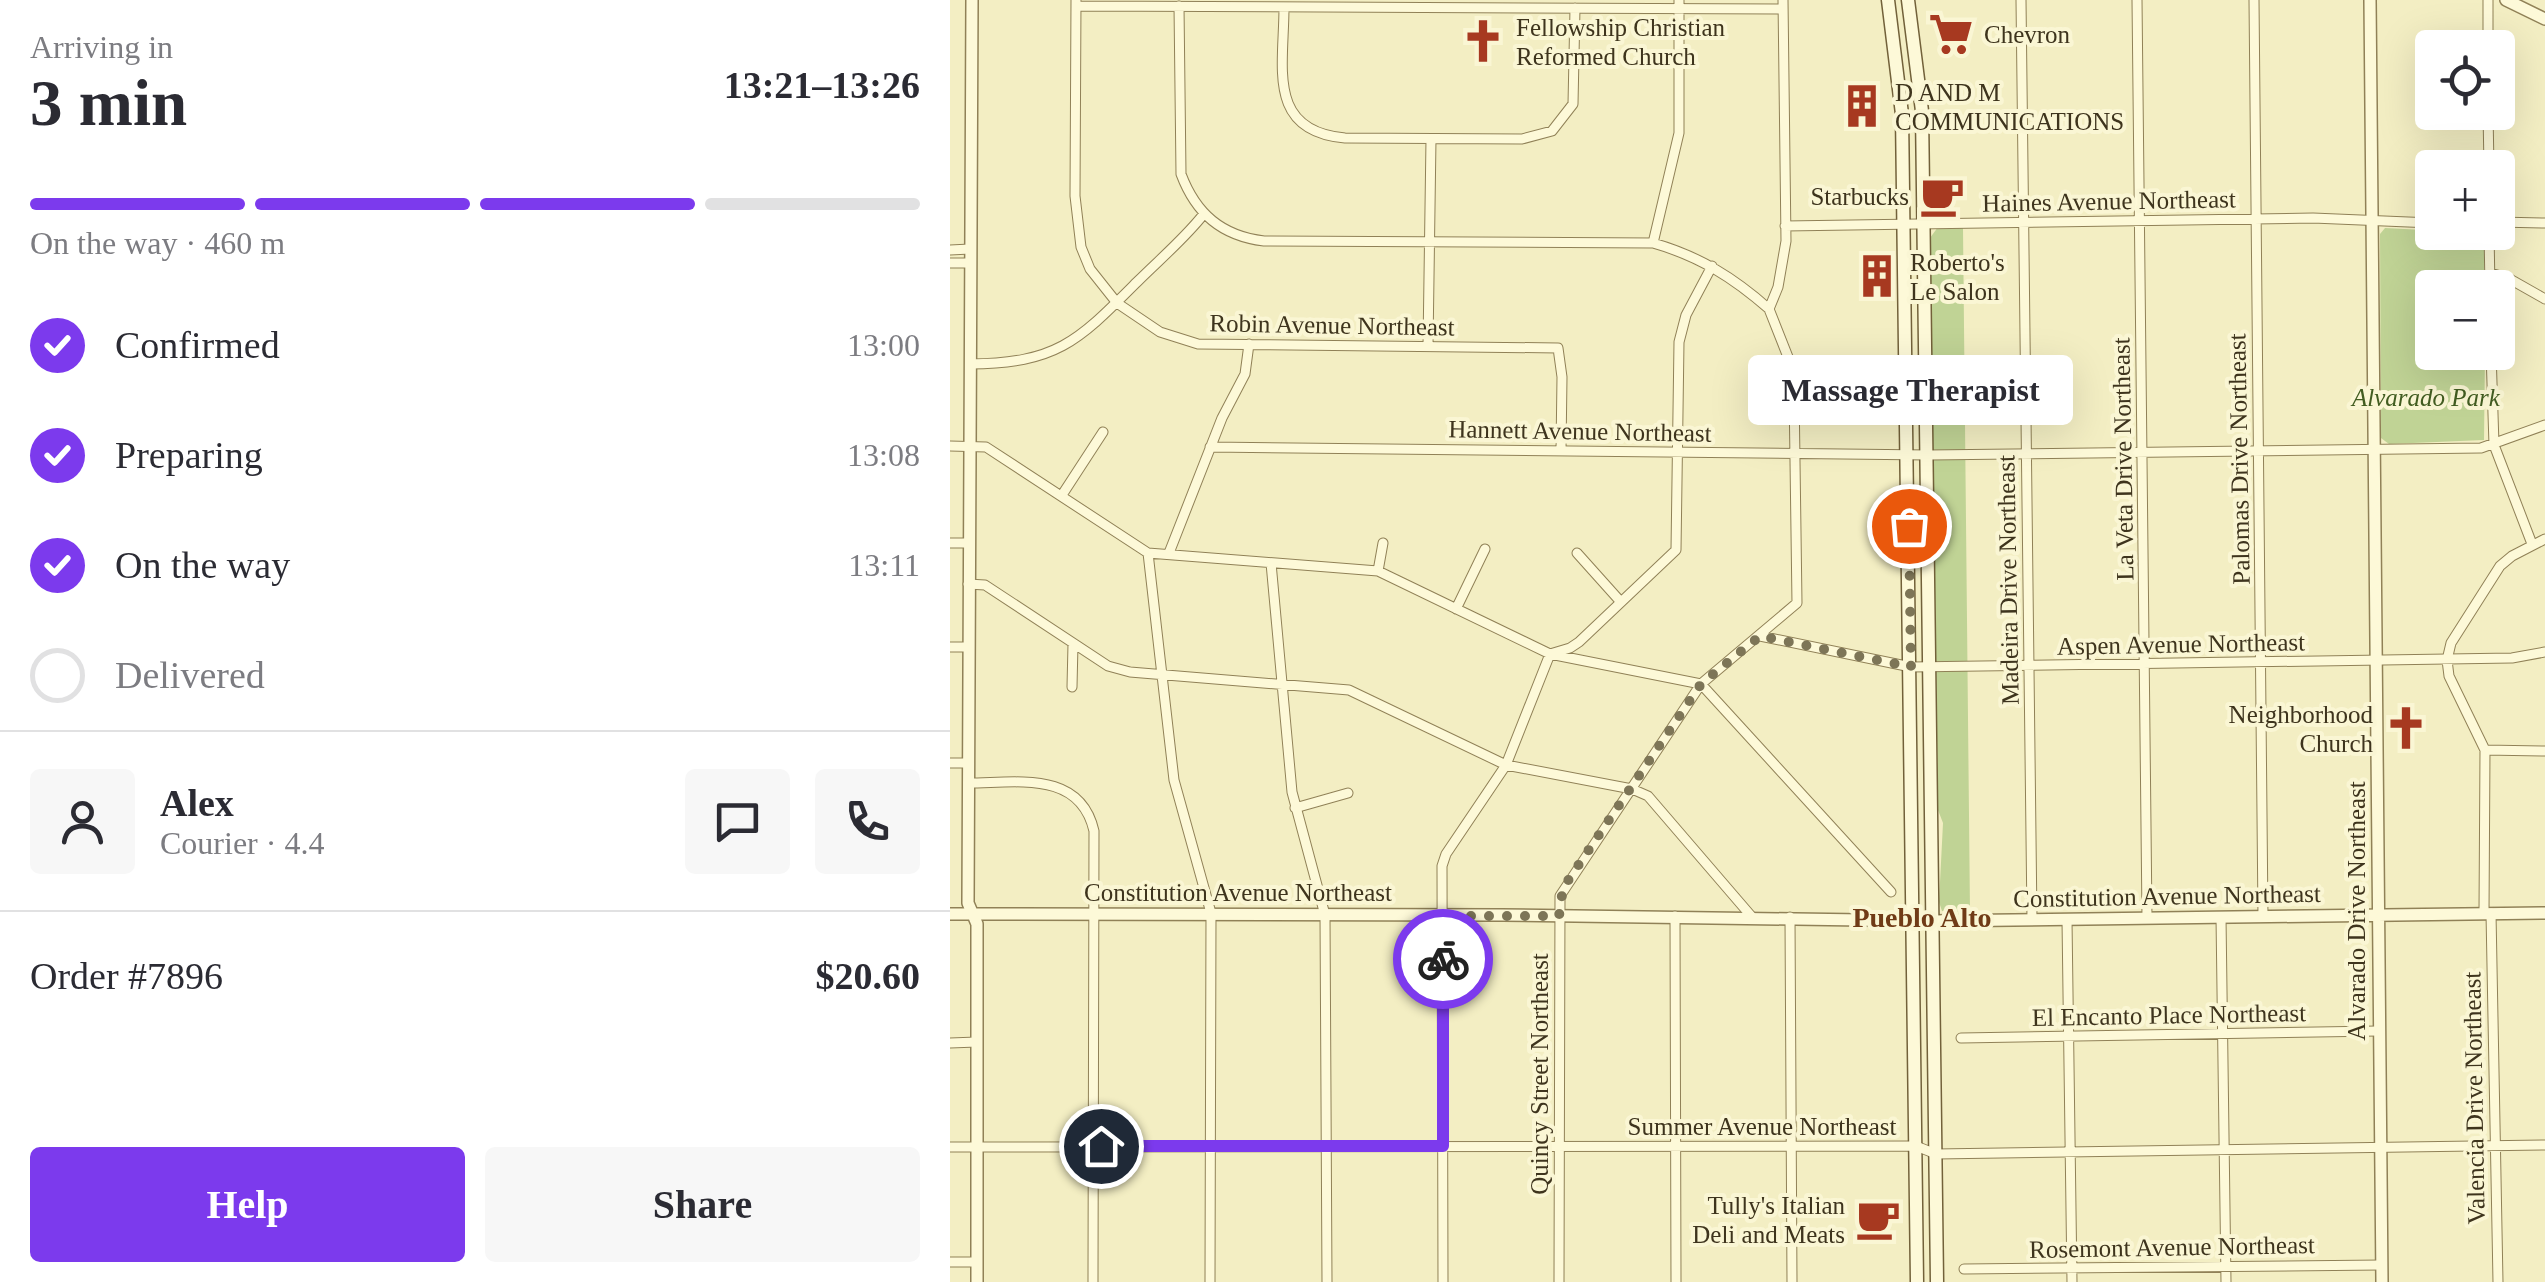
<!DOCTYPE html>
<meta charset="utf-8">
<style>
body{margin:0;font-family:Georgia,serif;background:#f7f7f7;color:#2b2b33;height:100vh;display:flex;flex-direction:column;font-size:38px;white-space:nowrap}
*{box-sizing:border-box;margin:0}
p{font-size:32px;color:#7c7c81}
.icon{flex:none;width:55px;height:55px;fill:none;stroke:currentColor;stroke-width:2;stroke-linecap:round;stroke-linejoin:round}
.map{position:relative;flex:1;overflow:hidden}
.drawer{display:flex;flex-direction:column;background:#fff;width:950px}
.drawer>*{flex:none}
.buttons{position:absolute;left:1465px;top:30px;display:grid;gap:20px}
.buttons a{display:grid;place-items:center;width:100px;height:100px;border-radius:10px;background:#fff;box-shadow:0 10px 40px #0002;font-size:50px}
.pin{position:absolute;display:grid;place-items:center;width:85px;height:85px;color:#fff;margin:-42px;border:5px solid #fff;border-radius:50%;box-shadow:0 2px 10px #0007}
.courier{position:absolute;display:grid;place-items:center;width:100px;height:100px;margin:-50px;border:8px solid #7c3aed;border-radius:50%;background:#fff;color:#222;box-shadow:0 2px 12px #0007}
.bubble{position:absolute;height:70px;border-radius:10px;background:#fff;box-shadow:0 10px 40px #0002;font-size:32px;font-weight:600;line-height:70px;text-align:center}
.overview em{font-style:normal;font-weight:600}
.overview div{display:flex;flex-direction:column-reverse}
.overview{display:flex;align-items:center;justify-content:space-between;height:170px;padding:0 30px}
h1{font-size:65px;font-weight:600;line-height:75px}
.bar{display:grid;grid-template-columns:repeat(4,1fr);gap:15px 10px;align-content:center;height:120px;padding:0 30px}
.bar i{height:12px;border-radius:8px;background:#e1e1e2}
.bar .active{background:#7c3aed}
.bar p{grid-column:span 4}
.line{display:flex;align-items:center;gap:25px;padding:0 30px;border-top:2px solid #e1e1e2}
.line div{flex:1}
.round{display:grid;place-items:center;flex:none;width:105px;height:105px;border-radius:10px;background:#f7f7f7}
ol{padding:0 30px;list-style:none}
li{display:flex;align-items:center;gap:30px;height:110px}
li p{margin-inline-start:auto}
li .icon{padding:10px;border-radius:50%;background:#7c3aed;color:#fff;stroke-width:4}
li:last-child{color:#7c7c81}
li i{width:55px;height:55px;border:5px solid #e1e1e2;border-radius:50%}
.cta{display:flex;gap:20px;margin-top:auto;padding:20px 30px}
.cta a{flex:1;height:115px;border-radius:10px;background:#7c3aed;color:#fff;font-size:40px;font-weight:600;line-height:115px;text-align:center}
.cta a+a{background:#f7f7f7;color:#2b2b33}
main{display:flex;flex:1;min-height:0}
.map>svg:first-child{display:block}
.green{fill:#c0d395}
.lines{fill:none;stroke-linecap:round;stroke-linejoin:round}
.minor-casing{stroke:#908157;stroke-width:11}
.tertiary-casing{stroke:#908157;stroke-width:14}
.secondary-casing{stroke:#72613a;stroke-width:15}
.minor{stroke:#fdf9d8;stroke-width:9}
.tertiary{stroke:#fdf9d8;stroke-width:11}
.secondary{stroke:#fdf9d8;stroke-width:12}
.done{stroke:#7d7557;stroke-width:10;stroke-dasharray:0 18}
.route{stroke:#7c3aed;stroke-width:12}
.labels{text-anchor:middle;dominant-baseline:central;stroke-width:8;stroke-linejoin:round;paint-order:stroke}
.poi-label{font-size:25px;fill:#3e341d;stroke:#faf6d4;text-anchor:start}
.street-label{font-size:25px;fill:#3e341d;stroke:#faf6d4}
.park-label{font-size:25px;font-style:italic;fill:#425d21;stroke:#faf6d4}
.neighbourhood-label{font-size:28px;font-weight:bold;fill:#703b17;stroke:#faf6d4}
</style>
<main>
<section class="drawer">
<div class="overview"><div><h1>3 min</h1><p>Arriving in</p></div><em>13:21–13:26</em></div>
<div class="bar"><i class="active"></i><i class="active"></i><i class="active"></i><i></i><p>On the way · 460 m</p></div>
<ol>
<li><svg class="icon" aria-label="check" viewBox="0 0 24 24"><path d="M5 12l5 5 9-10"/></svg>Confirmed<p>13:00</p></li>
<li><svg class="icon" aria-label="check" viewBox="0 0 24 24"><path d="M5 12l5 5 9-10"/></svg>Preparing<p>13:08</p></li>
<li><svg class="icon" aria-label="check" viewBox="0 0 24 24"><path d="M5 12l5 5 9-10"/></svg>On the way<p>13:11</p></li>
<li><i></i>Delivered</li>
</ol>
<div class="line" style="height:180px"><a class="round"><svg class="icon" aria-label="person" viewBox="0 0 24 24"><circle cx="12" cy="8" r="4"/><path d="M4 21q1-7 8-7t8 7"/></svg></a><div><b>Alex</b><p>Courier · 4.4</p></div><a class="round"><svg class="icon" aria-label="chat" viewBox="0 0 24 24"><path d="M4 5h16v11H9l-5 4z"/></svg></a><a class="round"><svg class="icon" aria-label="phone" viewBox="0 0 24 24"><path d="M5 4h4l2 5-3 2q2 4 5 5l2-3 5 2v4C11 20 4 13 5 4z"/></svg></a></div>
<div class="line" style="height:130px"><div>Order #7896</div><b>$20.60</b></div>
<div class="cta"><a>Help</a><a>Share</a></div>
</section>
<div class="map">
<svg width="1595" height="1282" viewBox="0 0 1595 1282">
<rect width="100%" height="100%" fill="#f3eec3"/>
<path class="green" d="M988,227l25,1 7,685 -28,-2 -3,-9 4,-79 -5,-13 -8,-572z
M1435,228l96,5 3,6v48l-52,1v64l53,1 -1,87 -95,4 -8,-6 -1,-204z"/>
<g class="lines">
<g class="minor-casing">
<path id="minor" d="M126,0l-1,196 6,51 9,22 27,34 43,29 38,12 360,4 4,29 -1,73
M1071,0l11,920
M1187,0l10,918
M1304,0l9,917
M1538,0v48
M126,6l707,3
M229,6l2,168c15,40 41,62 83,67l389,2c46,13 81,35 116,66
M334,7c0,60 -18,124 61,131l177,1 30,-8 21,-27 2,-96
M1538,112l1,56
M1548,222l47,1
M835,226l528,-8 119,5
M1539,232l1,56
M703,243l26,-110v-133
M0,250l20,-1
M0,263h20
M1540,273l18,5 37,21
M478,346l3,-207
M1541,352l3,93 38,99
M20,364c88,-1 108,-23 167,-82 22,-22 47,-43 66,-67
M0,446l36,1 162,106 230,18 172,83 151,30 190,208
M260,447l719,8 552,-7 64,-23
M112,495l41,-63
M0,543h18
M198,553l26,227 37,133 -1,369
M219,553l53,-135 23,-44 4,-30
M627,553l43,48
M321,563l21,229 33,123 2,367
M428,571l5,-28
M18,584l17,1 123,81 22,6 219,18 157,75 126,24 16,7 104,121
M506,609l29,-60
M810,636l151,31 601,-9 33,-6
M0,647h19
M122,687l1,-43
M1535,750l60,1
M0,763h18
M18,783c49,0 112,-13 126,48l-1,451
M345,808l53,-15
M1534,913l1,-163 -36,-74 -2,-16 4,-17 49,-77 12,-10 33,-17
M1541,913l7,369
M725,916l1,366
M840,917l2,365
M1271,917l5,365
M1117,920l5,362
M1011,1038l417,-7
M0,1043l27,-1
M0,1147l966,-1 20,8 609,-9
M0,1262h27
M1014,1269l417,-4
M493,1282l-1,-416 4,-12 60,-89 44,-111 20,-6 9,-6 97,-92 3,-208 7,-27 26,-49
M609,1282l1,-386 141,-212 96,-81 -3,-213 -6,-33 -19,-48 9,-22 8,-46 -3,-241"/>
</g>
<g class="tertiary-casing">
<path id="tertiary" d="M22,0l-4,903 9,21v358
M1420,0l12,1282
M1556,0l39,19
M0,914l552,1 429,6 614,-8"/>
</g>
<g class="secondary-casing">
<path id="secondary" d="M938,0l14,114 15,1168
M958,0l14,111 15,1171"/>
</g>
<use href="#minor" class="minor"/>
<use href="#tertiary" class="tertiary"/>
<use href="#secondary" class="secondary"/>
</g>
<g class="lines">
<path class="done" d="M493,959l-1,-43h117l4,-28 138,-204 59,-48 151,31 -2,-141"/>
<path class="route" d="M151,1146h342v-187"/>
</g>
<defs>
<g id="supermarket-bare" transform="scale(3.45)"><path d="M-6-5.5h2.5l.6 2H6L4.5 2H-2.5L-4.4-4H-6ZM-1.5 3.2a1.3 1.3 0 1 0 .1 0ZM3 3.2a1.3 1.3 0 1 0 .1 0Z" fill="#a73920" stroke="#faf6d4" stroke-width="2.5" paint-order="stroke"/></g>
<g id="church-bare" transform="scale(3.45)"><path d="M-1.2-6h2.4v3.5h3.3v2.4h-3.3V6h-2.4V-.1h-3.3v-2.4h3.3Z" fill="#a73920" stroke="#faf6d4" stroke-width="2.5" paint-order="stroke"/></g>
<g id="building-bare" transform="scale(3.45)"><path d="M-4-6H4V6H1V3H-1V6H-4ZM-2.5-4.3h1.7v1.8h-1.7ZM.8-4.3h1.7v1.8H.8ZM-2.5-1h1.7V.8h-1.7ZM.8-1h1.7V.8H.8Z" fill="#a73920" stroke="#faf6d4" stroke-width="2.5" paint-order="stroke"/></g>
<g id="cafe-bare" transform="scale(3.45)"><path d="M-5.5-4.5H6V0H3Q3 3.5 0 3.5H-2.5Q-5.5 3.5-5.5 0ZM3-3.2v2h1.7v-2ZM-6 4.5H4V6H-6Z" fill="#a73920" stroke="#faf6d4" stroke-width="2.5" paint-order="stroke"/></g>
</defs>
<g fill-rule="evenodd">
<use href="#supermarket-bare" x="1001" y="34"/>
<use href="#church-bare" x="533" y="41"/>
<use href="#building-bare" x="912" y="106"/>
<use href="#cafe-bare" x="992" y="196"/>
<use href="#building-bare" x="927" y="276"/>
<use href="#church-bare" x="1456" y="728"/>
<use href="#cafe-bare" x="928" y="1219"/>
</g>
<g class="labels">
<g class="poi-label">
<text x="566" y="27">Fellowship Christian<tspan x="566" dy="29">Reformed Church</tspan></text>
<text x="1034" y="34">Chevron</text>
<text x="945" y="92">D AND M<tspan x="945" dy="29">COMMUNICATIONS</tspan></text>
<text x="959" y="196" text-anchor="end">Starbucks</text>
<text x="960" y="262">Roberto's<tspan x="960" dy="29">Le Salon</tspan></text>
<text x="1423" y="714" text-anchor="end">Neighborhood<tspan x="1423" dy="29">Church</tspan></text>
<text x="895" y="1205" text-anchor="end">Tully's Italian<tspan x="895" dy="29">Deli and Meats</tspan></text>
</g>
<g class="street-label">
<text transform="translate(1159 201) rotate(-1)">Haines Avenue Northeast</text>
<text transform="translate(382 325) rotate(1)">Robin Avenue Northeast</text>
<text transform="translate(630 431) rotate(1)">Hannett Avenue Northeast</text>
<text transform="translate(1173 459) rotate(-91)">La Veta Drive Northeast</text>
<text transform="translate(1289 459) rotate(-91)">Palomas Drive Northeast</text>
<text transform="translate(1058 580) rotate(-91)">Madeira Drive Northeast</text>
<text transform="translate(1231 644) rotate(-1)">Aspen Avenue Northeast</text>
<text x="288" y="892">Constitution Avenue Northeast</text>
<text transform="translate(1217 896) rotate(-1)">Constitution Avenue Northeast</text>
<text transform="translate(1406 911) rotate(-90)">Alvarado Drive Northeast</text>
<text transform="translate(1219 1015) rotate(-1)">El Encanto Place Northeast</text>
<text transform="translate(589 1074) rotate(-90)">Quincy Street Northeast</text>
<text transform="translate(1524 1098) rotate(-91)">Valencia Drive Northeast</text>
<text x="812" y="1126">Summer Avenue Northeast</text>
<text transform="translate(1222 1247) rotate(-1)">Rosemont Avenue Northeast</text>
</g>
<g class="park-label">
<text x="1476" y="397">Alvarado Park</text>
</g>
<g class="neighbourhood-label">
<text x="972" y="917">Pueblo Alto</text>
</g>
</g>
</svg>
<div class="buttons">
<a><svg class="icon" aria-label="locate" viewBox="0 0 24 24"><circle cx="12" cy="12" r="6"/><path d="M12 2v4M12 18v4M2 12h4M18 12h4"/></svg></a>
<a>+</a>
<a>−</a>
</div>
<div class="pin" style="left:959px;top:526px;background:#ea580c"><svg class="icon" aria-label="bag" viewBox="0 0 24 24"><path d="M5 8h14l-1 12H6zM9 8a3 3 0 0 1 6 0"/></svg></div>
<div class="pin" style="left:151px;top:1146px;background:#1f2937"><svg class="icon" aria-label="home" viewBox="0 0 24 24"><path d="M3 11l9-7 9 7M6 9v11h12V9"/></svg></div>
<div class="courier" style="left:493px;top:959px"><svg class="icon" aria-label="bike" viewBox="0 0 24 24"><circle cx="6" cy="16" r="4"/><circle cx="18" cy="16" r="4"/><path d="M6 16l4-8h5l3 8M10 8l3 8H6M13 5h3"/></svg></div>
<div class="bubble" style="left:798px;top:355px;width:325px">Massage Therapist</div>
</div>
</main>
